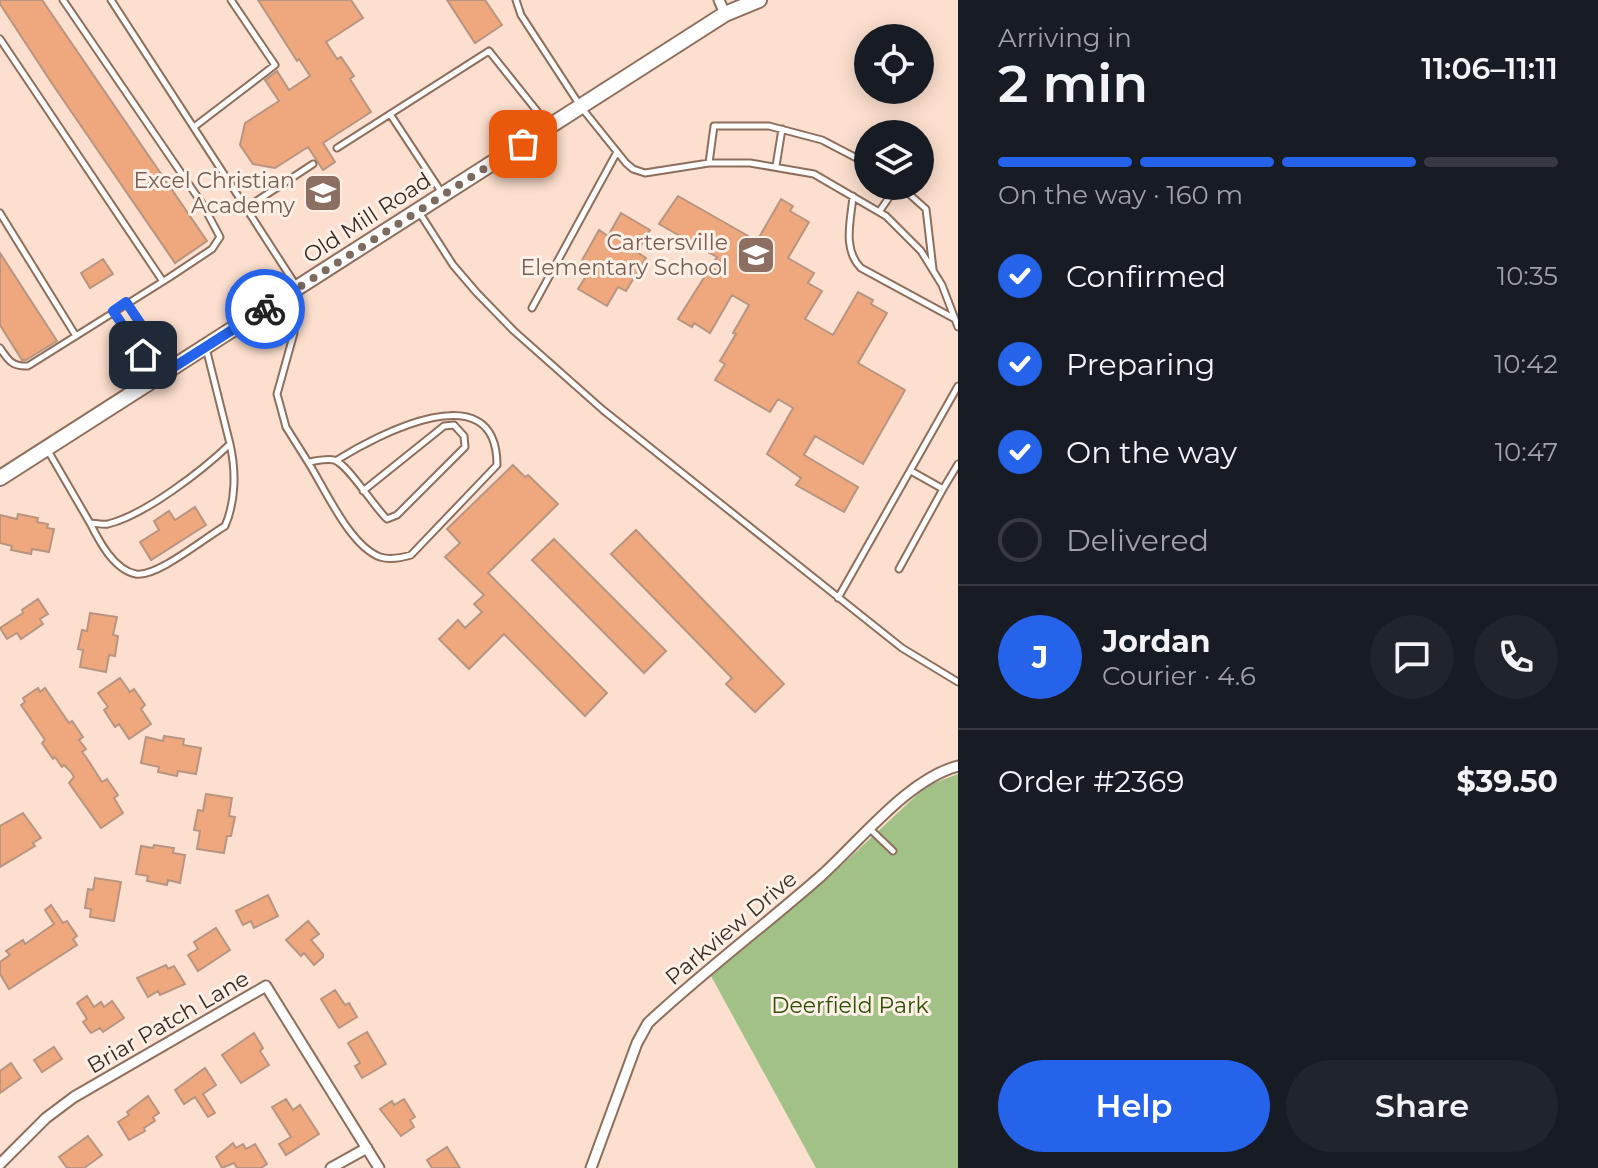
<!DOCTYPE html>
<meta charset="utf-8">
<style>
body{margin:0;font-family:Montserrat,sans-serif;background:#20242c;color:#f1f3f6;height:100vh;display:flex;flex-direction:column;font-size:30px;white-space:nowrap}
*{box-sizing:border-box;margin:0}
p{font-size:26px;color:#9ea1a6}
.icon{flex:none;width:44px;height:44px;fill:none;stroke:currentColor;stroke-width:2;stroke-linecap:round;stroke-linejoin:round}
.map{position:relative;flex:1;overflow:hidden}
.side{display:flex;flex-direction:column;background:#171b24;width:640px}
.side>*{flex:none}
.controls{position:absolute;left:854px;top:24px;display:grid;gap:16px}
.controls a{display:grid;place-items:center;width:80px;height:80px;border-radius:50%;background:#171b24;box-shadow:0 4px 20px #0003;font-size:40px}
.pin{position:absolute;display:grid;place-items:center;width:68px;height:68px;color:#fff;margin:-34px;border-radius:16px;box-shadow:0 4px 12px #0006}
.courier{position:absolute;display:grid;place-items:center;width:80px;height:80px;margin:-40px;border:6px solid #2563eb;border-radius:50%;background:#fff;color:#222;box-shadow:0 2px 10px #0007}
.headline em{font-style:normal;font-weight:600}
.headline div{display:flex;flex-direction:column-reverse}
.headline{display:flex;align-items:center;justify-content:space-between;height:136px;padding:0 40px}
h1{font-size:52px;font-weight:600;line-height:60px}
.bar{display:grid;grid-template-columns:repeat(4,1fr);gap:12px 8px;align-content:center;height:96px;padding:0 40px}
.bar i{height:10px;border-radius:6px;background:#363941}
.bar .current{background:#2563eb}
.bar p{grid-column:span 4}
.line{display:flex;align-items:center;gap:20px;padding:0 40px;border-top:2px solid #363941}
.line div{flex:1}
.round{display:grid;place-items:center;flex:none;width:84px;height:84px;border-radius:42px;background:#20242c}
ol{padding:0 40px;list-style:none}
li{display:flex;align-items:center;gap:24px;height:88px}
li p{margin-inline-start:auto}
li .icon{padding:8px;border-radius:50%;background:#2563eb;color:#fff;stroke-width:4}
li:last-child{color:#9ea1a6}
li i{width:44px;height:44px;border:4px solid #363941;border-radius:50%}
.action{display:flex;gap:16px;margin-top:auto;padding:16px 40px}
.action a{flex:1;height:92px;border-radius:48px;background:#2563eb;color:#fff;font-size:32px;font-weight:600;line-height:92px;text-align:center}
.action a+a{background:#20242c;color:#f1f3f6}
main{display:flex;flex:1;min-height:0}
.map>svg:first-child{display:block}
.green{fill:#a1c187}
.building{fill:#efa77d;stroke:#b79582;stroke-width:2}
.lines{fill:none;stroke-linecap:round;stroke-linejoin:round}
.lane-casing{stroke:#8e6e5c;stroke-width:9}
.street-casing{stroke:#8e6e5c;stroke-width:13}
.secondary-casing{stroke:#8e6e5c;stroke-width:18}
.lane{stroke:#fff;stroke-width:5}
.street{stroke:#fff;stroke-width:9}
.secondary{stroke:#fff;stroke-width:14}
.done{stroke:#7d6a5f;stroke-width:8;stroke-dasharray:0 14.4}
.route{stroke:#2563eb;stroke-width:10}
.labels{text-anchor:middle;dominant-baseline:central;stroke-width:6;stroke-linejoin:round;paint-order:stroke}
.education-label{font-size:22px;fill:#785e54;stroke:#feefe7;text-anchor:end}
.street-label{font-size:22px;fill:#392b23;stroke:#feefe7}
.park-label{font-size:22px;fill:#2e5003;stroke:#feefe7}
</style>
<main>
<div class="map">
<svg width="958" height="1168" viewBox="0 0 958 1168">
<rect width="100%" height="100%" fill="#fcdfce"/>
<path class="green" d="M958,774v394h-142l-105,-192 116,-97 93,-87 11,-8z"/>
<path class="building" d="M0,0h42l165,241 -32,22 -122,-178 -53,-81z
M258,0h93l12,18 -37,24 11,17 4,-2 13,19 -4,3 21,33 -48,31 12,19 -12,8 -15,-23 -33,21 -22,-4 -13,-19 5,-22 34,-22 -14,-21 12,-9 12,19 21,-14 -11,-17 -2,2z
M447,0h38l17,25 -27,18z
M678,196l79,45 24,-42 12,7 -3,5 19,11 -21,36 26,15 -6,10 14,8 -17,28 28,16 25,-43 15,8 -2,4 16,9 -29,50 47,27 -42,74 -48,-28 -11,19 54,32 -14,25 -48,-27 5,-7 -34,-24 26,-46 -15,-9 -8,13 -55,-32 10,-16 -5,-3 16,-27 -3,-1 16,-28 -17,-10 -22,38 -16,-10 -2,4 -14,-8 39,-62 -58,-33z
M621,213l29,17 -13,22 9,6 -20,33 -8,-4 -11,19 -29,-17 12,-19 -10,-6 19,-34 9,6z
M0,253l57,88 -31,19h-4l-22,-35z
M103,259l10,15 -23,14 -9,-15z
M513,465l12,12 3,-2 30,29 -70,69 119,120 -22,23 -81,-82 -35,35 -30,-30 19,-19 7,8 17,-16 -8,-8 10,-9 -39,-38 15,-14 -13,-14z
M195,507l11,18 -55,35 -11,-18 19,-12 -5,-9 15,-10 6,9z
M18,514l20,4 -1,4 11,2 -1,4 7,1 -5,23 -17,-3 -1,5 -20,-4 1,-4 -12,-3v-28l17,4z
M636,530l148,154 -29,28 -29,-28 6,-6 -121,-124z
M554,539l112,112 -22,22 -112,-113z
M38,599l10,15 -8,5 3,5 -22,15 -4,-6 -10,6 -7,-11 23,-15 -1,-3z
M90,613l27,4 -4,18 5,1 -3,20 -6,-1 -3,17 -26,-5 3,-17 -5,-1 4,-19 5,1z
M120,678l10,14 4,-3 11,16 -4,4 10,15 -22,15 -10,-15 -4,3 -11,-17 4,-3 -10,-14z
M38,688l2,4 5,-4 24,35 3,-2 11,16 -4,3 7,9 -4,3 4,5 16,25 5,-3 11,16 -4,3 9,15 -22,15 -32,-45 5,-6 -3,-5 -7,-7 -2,2 -7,-10 -2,2 -11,-16 3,-3 -24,-35 4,-3 -2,-4z
M164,736l20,3 -1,6 18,3 -5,26 -18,-3 -1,5 -19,-4 1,-5 -18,-4 5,-26 17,4z
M206,794l26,4 -3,18 6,1 -4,19h-4l-3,17 -27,-4 3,-18 -6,-1 4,-20 5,1z
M23,813l18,25 -8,5 2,3 -35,21v-41z
M154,845l20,3 -1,5 12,2 -5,28 -12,-3 -1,5 -20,-4 1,-5 -12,-2 5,-28 12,2z
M95,878l26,4 -7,39 -24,-4 1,-8 -6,-1 3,-19 5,1z
M268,895l10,21 -24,12 -3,-7 -8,4 -7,-14z
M51,905l12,18 4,-2 10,15 -4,3 4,6 -68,44 -9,-15v-12l10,-7 -4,-4 17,-11 2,4 29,-20 -9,-14z
M308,921l11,13 -8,6 12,14v3l-9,8 -10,-12 -3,3 -15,-16z
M216,928l14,22 -32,21 -10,-16 10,-6 -4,-7z
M166,965l2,4 6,-3 11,18 -25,11 -2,-4 -10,6 -11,-19z
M335,990l10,15 4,-2 8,14 -18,11 -18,-29z
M87,996l7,11 7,-5 3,5 8,-6 12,17 -21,14 -3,-4 -9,5 -8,-11 4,-3 -10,-16z
M367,1032l19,32 -24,14 -7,-12 5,-3 -12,-20z
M254,1033l9,15 -3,3 9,14 -28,18 -19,-28z
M54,1047l8,12 -20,13 -8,-12z
M11,1063l10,15 -21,15v-22z
M205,1068l11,17 -13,9 12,19 -7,4 -13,-20 -11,7 -9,-14z
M148,1096l11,17 -6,4 2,4 -11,7 1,3 -16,9 -11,-18 11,-7 -2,-3z
M286,1099l7,11 7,-5 19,29 -33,21 -7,-11 12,-7 -19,-30z
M404,1099l11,18 -5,3 4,7 -13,9 -21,-27 12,-8 2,4z
M88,1136l14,19 -18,13h-17l-8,-11z
M233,1143l3,5 7,-4 3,5 9,-5 12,20 -6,4h-24l-3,-5 -12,5 -6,-11z
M447,1147l13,21h-28l-5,-8z"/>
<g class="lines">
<g class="lane-casing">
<path id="lane" d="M111,0l135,208
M516,0l5,15 60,92 45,56 7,6 12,4 64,-10h41l64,11 72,42 35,35 21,34 16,42
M0,39l162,241
M390,114l52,79
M194,127l81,-62 -44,-65
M337,148l152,-97 60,75
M709,163l5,-37h55l53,14 46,24
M776,166l6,-37
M900,186l26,23 7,60
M853,196c-2,24 -11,53 8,72l94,51
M419,212l34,53 24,28 37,38 89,79 299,238 56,34
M879,212l18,-26
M0,213l76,123
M297,287l-51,-79 67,-44
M281,300l13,33 -17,61 9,33 22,35c8,-1 19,-4 26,-2 13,3 40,47 53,59l10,-4 68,-68 -1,-11 -10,-11 -10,1 -81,65
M126,302l44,66
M532,308l85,-156
M113,311l44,65
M0,348c8,12 12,19 28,18l142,-89 42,-28 8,-12 -17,-32 -140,-205
M47,449l43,74c6,0 13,2 18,1 37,-9 95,-54 122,-80l-24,-96
M308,462c17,27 42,84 72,95 10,3 21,1 31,-2l86,-90c0,-94 -120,-30 -160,-5
M943,489l15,-25
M90,523c9,18 24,47 46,51 20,4 70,-37 89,-48 11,-25 11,-56 5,-82
M899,569l44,-80 -32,-18
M838,598l120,-212
M870,829l23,22"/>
</g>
<g class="street-casing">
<path id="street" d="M719,0l6,14
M0,1164l46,-46 28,-21 192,-111 113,182
M331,1168l36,-20
M591,1168l46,-125 11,-20c56,-52 116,-97 173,-147 39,-35 87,-97 137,-110"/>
</g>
<g class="secondary-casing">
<path id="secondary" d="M0,478l725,-464 34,-14"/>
</g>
<use href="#lane" class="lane"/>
<use href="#street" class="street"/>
<use href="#secondary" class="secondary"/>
</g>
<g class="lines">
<path class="done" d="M265,309l258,-165"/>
<path class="route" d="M143,355l-30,-44 13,-9 45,67 94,-60"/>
</g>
<defs>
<g id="school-square" transform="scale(2)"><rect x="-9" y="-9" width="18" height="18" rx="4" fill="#8d6e63" stroke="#feefe7"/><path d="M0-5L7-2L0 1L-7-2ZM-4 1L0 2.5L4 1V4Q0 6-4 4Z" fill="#fff"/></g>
</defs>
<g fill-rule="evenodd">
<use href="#school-square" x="323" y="193"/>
<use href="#school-square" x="756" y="255"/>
</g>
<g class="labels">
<g class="education-label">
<text x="295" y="180">Excel Christian<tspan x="295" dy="25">Academy</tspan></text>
<text x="728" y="242">Cartersville<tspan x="728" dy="25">Elementary School</tspan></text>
</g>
<g class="street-label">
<text transform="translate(367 218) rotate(-33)">Old Mill Road</text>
<text transform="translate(731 928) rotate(-40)">Parkview Drive</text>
<text transform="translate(168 1022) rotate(-30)">Briar Patch Lane</text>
</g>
<g class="park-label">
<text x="850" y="1005">Deerfield Park</text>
</g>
</g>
</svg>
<div class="controls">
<a><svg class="icon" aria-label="locate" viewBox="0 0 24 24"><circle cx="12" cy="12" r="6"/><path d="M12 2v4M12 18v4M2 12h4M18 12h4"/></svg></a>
<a><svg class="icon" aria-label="layers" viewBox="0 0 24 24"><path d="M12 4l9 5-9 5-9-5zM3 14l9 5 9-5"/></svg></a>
</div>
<div class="pin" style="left:523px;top:144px;background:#ea580c"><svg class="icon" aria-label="bag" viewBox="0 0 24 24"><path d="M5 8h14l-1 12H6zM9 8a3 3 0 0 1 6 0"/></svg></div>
<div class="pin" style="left:143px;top:355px;background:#1f2937"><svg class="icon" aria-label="home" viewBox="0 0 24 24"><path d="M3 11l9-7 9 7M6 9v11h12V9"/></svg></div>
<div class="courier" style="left:265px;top:309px"><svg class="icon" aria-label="bike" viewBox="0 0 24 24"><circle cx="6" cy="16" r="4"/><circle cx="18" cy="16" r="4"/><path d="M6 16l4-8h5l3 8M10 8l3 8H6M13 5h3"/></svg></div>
</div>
<section class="side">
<div class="headline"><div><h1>2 min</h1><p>Arriving in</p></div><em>11:06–11:11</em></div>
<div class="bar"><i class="current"></i><i class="current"></i><i class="current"></i><i></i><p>On the way · 160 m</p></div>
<ol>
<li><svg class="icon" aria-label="check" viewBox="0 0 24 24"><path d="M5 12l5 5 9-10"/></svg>Confirmed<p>10:35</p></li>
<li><svg class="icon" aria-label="check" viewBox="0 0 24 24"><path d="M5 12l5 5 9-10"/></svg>Preparing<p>10:42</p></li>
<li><svg class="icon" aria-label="check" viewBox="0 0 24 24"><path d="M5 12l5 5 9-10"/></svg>On the way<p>10:47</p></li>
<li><i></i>Delivered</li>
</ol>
<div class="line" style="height:144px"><b class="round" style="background:#2563eb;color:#fff">J</b><div><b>Jordan</b><p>Courier · 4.6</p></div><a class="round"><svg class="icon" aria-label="chat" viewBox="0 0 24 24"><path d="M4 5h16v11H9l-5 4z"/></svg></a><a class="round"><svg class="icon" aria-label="phone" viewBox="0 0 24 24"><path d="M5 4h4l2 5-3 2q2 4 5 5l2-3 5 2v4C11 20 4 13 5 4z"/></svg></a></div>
<div class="line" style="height:104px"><div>Order #2369</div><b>$39.50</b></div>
<div class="action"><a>Help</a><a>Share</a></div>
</section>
</main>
